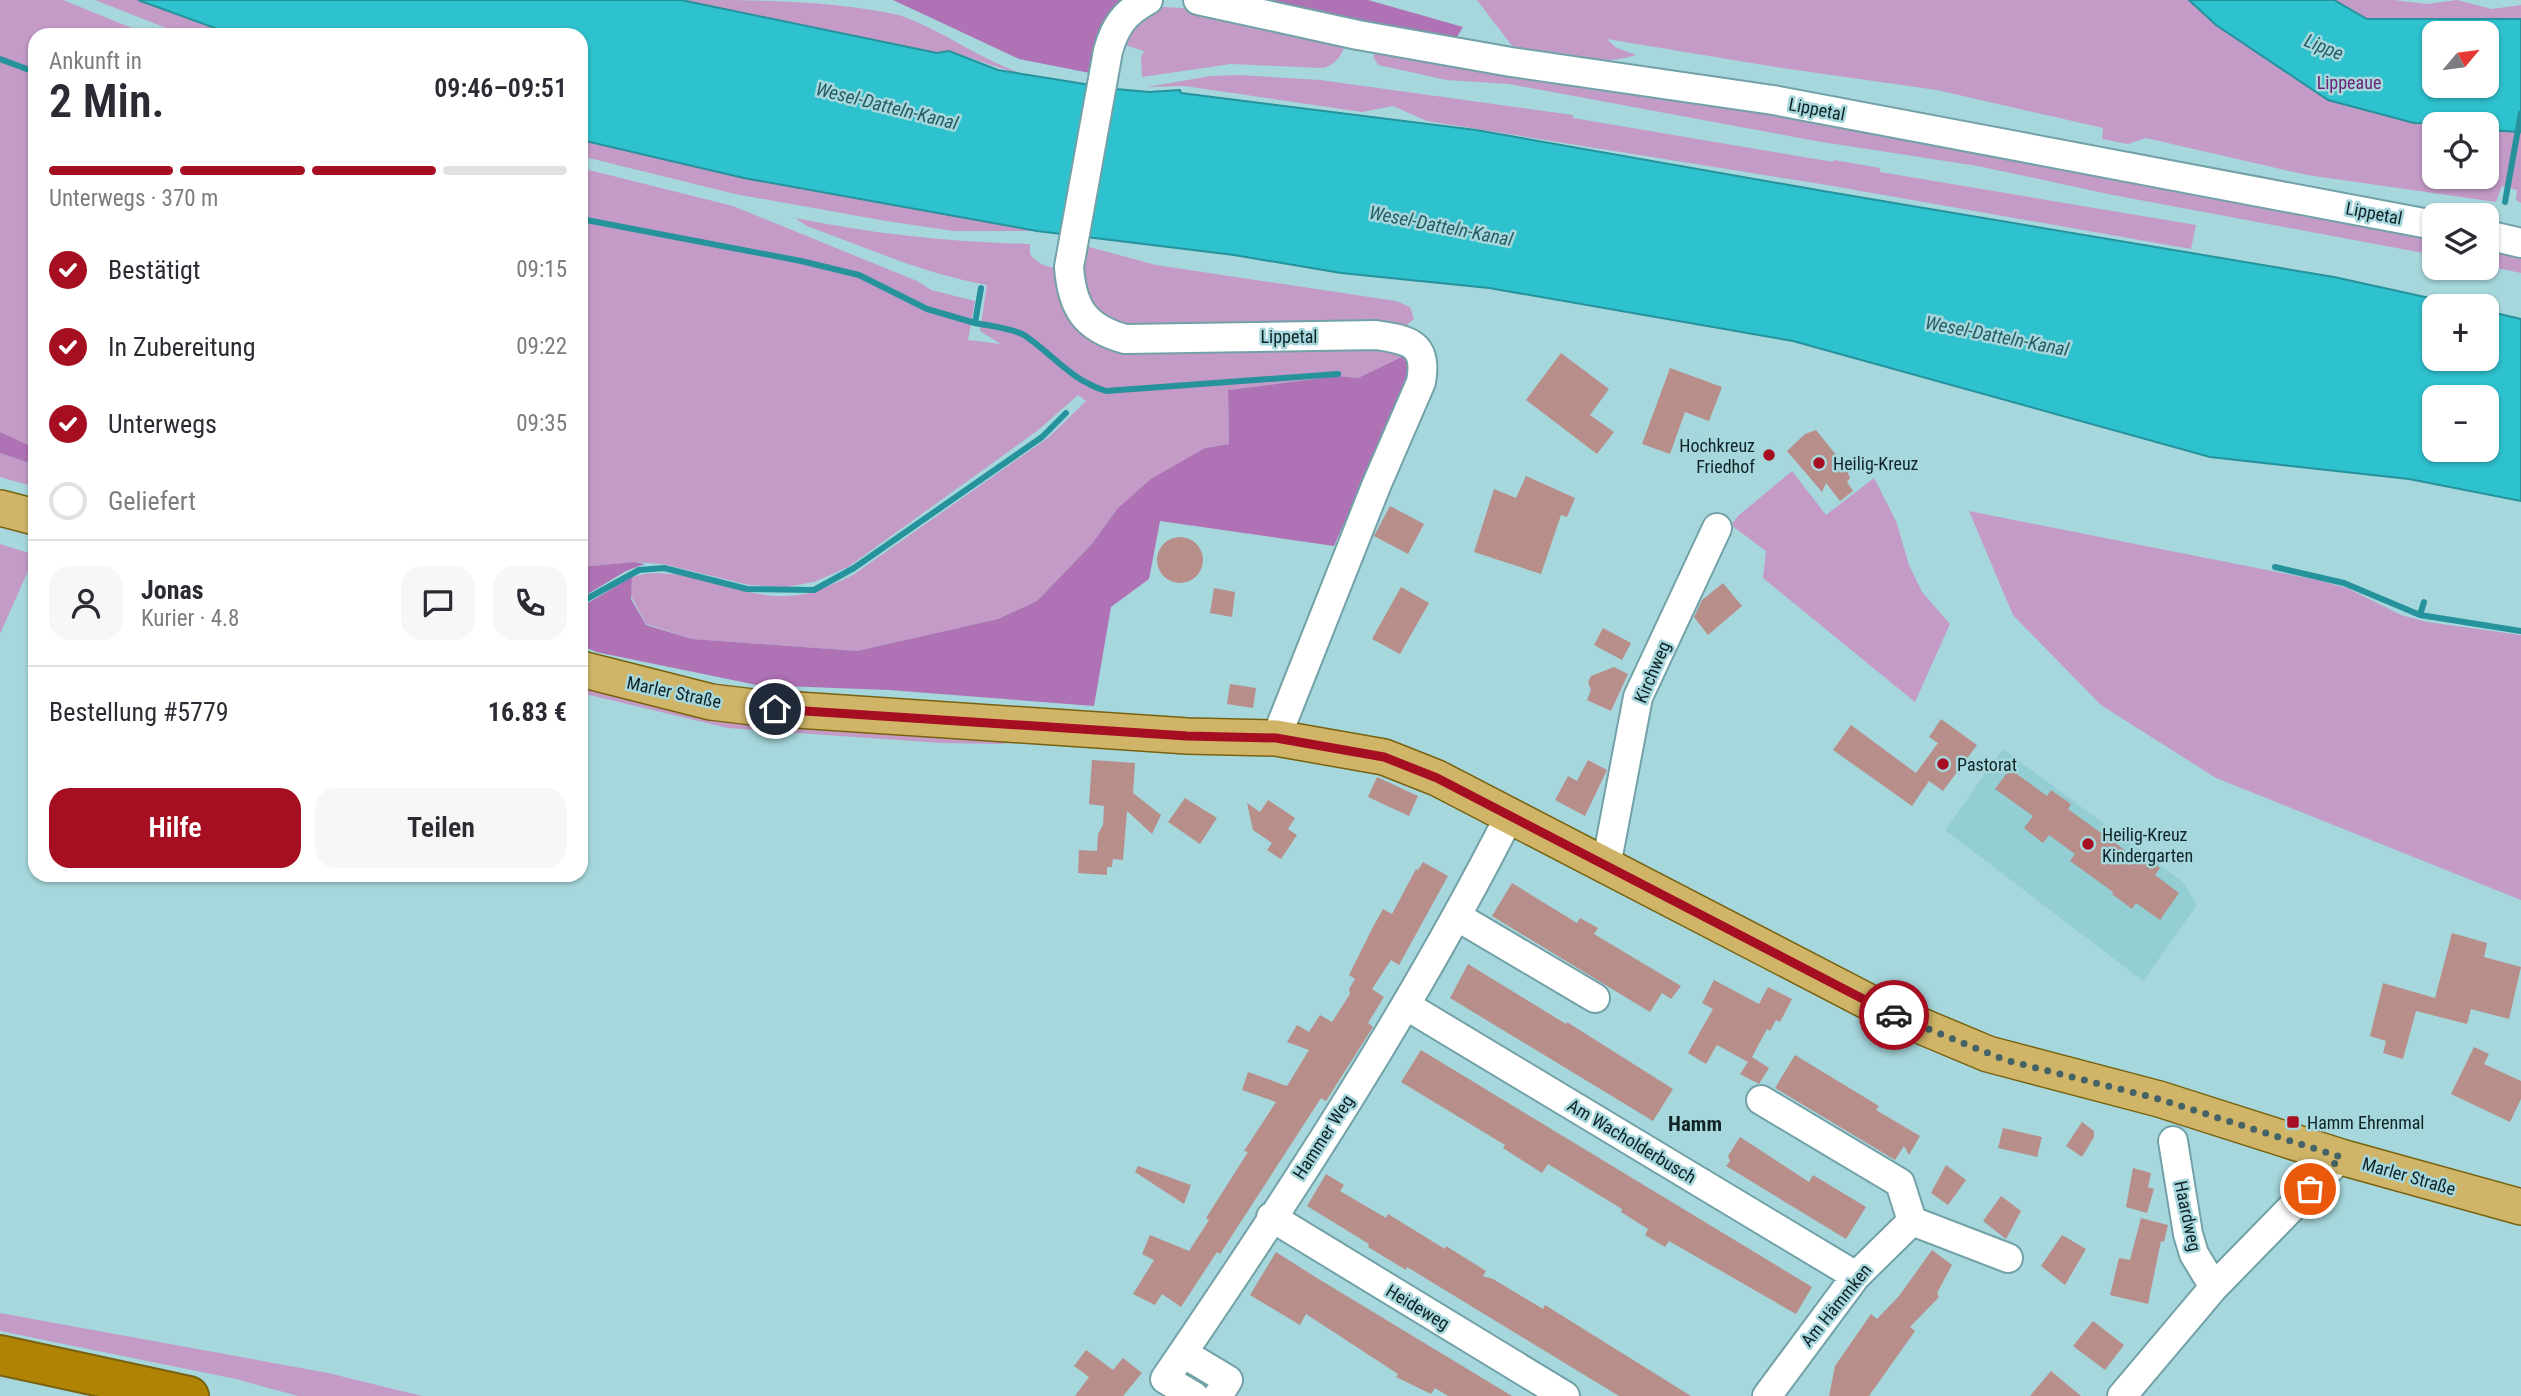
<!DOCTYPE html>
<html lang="de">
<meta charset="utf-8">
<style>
body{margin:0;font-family:"Roboto Condensed",sans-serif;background:#f7f7f7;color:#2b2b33;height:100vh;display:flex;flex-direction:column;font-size:26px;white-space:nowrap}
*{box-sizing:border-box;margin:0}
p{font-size:23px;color:#7c7c81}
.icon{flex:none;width:38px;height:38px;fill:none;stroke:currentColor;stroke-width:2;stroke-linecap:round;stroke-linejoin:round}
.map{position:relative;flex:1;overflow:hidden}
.side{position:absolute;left:28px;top:28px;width:560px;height:854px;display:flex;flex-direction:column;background:#fff;border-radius:21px;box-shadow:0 2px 5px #0004}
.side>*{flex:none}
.needle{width:46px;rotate:61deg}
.controls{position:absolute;left:2422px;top:21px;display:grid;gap:14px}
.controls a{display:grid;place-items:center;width:77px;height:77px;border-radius:14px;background:#fff;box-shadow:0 2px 5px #0004;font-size:35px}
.pin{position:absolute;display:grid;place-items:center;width:60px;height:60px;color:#fff;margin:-30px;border:4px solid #fff;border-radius:50%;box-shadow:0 2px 7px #0007}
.courier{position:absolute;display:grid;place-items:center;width:70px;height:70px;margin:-35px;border:5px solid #a60e21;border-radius:50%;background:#fff;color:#222;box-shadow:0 2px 9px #0007}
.headline em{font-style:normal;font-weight:600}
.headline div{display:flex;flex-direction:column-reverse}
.headline{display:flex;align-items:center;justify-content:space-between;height:119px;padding:0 21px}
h1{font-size:46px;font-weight:600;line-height:52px}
.bar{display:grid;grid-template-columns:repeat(4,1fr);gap:10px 7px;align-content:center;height:84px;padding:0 21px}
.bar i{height:9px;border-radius:5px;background:#e1e1e2}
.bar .current{background:#a60e21}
.bar p{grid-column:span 4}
.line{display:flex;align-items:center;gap:18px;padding:0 21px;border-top:2px solid #e1e1e2}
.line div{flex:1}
.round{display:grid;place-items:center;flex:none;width:74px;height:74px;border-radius:21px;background:#f7f7f7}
ol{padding:0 21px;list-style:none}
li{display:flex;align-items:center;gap:21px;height:77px}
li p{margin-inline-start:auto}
li .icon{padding:7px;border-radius:50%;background:#a60e21;color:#fff;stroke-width:4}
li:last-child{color:#7c7c81}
li i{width:38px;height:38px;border:4px solid #e1e1e2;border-radius:50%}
.action{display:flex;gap:14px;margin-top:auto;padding:14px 21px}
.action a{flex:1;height:80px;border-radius:21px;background:#a60e21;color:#fff;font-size:28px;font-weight:600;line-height:80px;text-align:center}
.action a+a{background:#f7f7f7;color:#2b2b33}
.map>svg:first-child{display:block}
.built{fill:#92ced3}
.green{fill:#c49ac7;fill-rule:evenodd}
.forest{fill:#af72b5}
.water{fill:#2ec1ce;stroke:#25929c;stroke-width:2;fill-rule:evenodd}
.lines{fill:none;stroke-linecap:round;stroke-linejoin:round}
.stream{stroke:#25929c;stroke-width:6}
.building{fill:#b88e8a}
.minor-casing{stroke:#72a2a7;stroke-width:32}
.major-casing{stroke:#786210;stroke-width:38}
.highway-casing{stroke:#786210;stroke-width:42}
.minor{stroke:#fff;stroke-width:28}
.major{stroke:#d0b568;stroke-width:35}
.highway{stroke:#b08304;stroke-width:38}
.done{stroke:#446366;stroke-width:7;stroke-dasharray:0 12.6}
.route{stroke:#a60e21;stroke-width:9}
.poi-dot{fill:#a60e21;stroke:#a6d7dc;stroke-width:2.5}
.labels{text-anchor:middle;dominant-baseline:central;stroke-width:5;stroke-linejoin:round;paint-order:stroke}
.park-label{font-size:18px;fill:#6e2476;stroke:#a6d7dc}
.street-label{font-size:18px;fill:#102426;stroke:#a6d7dc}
.poi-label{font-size:18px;fill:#102426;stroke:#a6d7dc;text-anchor:start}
.water-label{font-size:19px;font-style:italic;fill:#245d63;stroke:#a6d7dc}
.quarter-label{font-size:21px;font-weight:bold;fill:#102426;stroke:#a6d7dc}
</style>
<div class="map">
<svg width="2521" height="1396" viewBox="0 0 2521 1396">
<rect width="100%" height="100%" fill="#a6d7dc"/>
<path class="built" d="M2003,749l180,133 14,23 -54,76 -198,-151z"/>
<path class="green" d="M0,0h63l86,35h-114v413l-35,-16z
M95,0h43l96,35h-50z
M681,0c72,0 149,0 218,15 43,15 79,43 121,58 -25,-4 -62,-24 -83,-20z
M1477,0h917l33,4 30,-4 35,9 29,-4v198l-5,-3 1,-10 -15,-4 -6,16 -189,-27 -161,-37 -18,6 -26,-5 1,-11 -166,-38 -155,-22 -175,-29 8,8 21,8c-30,11 -89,3 -120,-4zM2434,33h53v53h-53zM2434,124h53v53h-53z
M1164,7l17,1 164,35c-2,12 -10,22 -22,25l-92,-4 -89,13 -1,-20 3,-6 -25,-8 31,-33z
M1378,50l112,18 13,8 45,7 83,7 167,26 636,120v19l-321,-60 -135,-29 -162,-25 -307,-57 -62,-4 -69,-15 -5,-9z
M1239,75l81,5 253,35v3l260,44 1,-2 46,8v4l316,53 -5,24 -364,-64 -400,-64 -34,-15 -31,6 -178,-26 -37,1 64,-11z
M581,140l163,38 293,53h-83l-68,-10 -151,-27 -154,-38z
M581,168l152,38 184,75 14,9 44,11 -7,39 33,4 -21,-13 7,-46c-62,-11 -120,-37 -180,-59l-12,-8c78,16 155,24 235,26v10c8,11 16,12 29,15l22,59 293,15 38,9 -54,26 -20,-2 -110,14 1,54 -24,4 -88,61 -26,36 -54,56 -39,18 -141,32 -165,-12 -46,-15 -15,-28 1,-19c48,-15 103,21 154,19 24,0 45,-11 67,-21l196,-138 37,-36 -8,-6 -41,36 -189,136 -34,15 -28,5 -37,-2 -86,-21 -29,-2 -53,5z
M1082,245l74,20 240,36 14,6 4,12 -7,6 -1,9 -277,-5 -28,-10 -17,-23 -4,-45z
M2487,246l34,6v21l-34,-7z
M0,453l35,12v22l-35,-10z
M1792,471l34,44 48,-37 22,43 13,44 13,27 28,32 -35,78 -152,-124 3,-27 -35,-26 7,-9z
M1969,511l348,69 30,8 54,27 26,7 94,13v265l-305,-122 -115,-73 -88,-90z
M0,544l35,11 -35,79z
M581,681l445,60 -26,3 -59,-1 -213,-15 -147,-35z
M0,1313l328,60 94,23h-124l-62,-17 -236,-48z"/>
<path class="forest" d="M893,0h234l-32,74 -76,-15z
M1233,0h135l95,27 -9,15z
M1412,352l4,10 -82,184 -174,-25 -11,58 -38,28 -17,99 -205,-16 -132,-5 -161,-33 -15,-7v-38l51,-30 -1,22 15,26 46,14 165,12 141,-32 39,-18 54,-56 26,-36 34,-30 54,-31 24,-4 -1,-54 110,-14 20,2z
M0,432l35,16v17l-35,-12z
M634,562l11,2 -19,7 -45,27v-31z"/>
<path class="water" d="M138,0h543l256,53 12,-2 49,19 118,19 33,3 31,-2 1,3 295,37 347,61 511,86 132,29h-32v53h53v-48l34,8v182l-112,-22 -199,-22 -417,-116 -304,-53 -148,-15 -107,-18 -197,-24 -293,-53 -163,-38v-105h-347zM2434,397h53v53h-53z
M2189,0h145l33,19h154v113l-34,-2v-6l-73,-1 -86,-23 -112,-75zM2434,33h53v53h-53z"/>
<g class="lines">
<path class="stream" d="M0,59l35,13
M2505,202l16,-89
M581,219l220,42 58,14 68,34 48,14
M981,288l-6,35c15,3 36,5 49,12 30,20 45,44 82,56l232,-17
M2275,567l69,16 76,32
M581,602l58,-32 25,-2 83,21 67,1 40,-22 188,-131 24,-24
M2424,602l-4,13 101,16"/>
</g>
<path class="building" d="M1561,353l48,36 -19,26 24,17 -17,22 -71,-54z
M1670,368l52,19 -13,34 -24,-9 -15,42 -28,-10z
M1816,430l29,36 5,12 -3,4 6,9 -13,10 -14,-18 -4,9 -35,-41 18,-17z
M1526,476l49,22 -8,19 -6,-2 -20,59 -67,-22 20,-63 22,9z
M1390,506l34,18 -16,30 -34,-18z
M1157 560a23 23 0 1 1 46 0a23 23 0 1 1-46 0Z
M1723,583l19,23 -34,29 -14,-18 8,-17z
M1401,587l28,16 -29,51 -28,-15z
M1214,588l21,4 -3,25 -22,-4z
M1603,628l28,15 -9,17 -28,-15z
M1614,667l14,7 -17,37 -24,-11 4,-10 -3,-8 3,-6z
M1230,684l26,4 -3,20 -26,-4z
M1941,719l36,26 -34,46 -14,-10 -17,25 -79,-56 18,-25 65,48 22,-30 -9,-6z
M1092,760l43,3 -2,30 28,22 -9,19 -25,-23 -4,49 -10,-1 -1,8h-5v8l-29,-2 1,-23 18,1 1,-17 5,-9 1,-19 -15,-2z
M1588,760l19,10 -22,46 -30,-16 13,-24 9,5z
M2010,769l37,27 4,-6 20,14 -3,5 69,50 4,-5 19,14 -5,7 24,18 -19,27 -24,-17 -4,6 -20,-15 1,-2 -43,-31 5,-7 -26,-19 -6,8 -19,-15 9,-12 -38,-27z
M1377,777l41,19 -9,20 -41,-19z
M1185,798l32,20 -17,26 -32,-22z
M1268,800l27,18 -7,11 9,6 -16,24 -14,-9 5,-7 -19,-13 -6,-27 13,9z
M1423,862l25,14 -49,89 -8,-5 -19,29 12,8 -16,26 5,4 -47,74 -5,-3 -101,156 -3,-2 -36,55 -19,-13 -7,11 -22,-11 21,-34 -12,-6 8,-19 39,16 20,-31 -3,-2 42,-66 -4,-1 32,-49 -34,-12 6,-18 39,14 22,-36 -22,-8 10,-17 12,7 11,-17 12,7 18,-28 -1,-5 6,-10 -6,-4 24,-48 10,-18 9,5 24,-45 2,1z
M1512,883l65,40 3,-5 18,10 -4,6 87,52 -10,13 -9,-6 -12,19 -158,-96z
M2452,933l35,10 -3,14 37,10 -12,52 -38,-10 -4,15 -51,-13 -13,48 -20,-6 3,-12 -16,-5 13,-53 52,15z
M1468,964l98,60 1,-2 106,67 -20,32 -203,-123z
M1714,980l45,24 9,-17 24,12 -12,23 -4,-2 -6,11 -3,-2 -15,28 17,11 -10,16 -19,-10 8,-12 -31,-17 -11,19 -18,-11 25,-44 -11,-6z
M2474,1047l15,7 -5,10 37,17v18l-11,23 -59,-28z
M1421,1050l391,237 -16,27 -127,-73 -4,6 -20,-12 3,-6 -27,-17 1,-3 -74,-45 -6,9 -39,-25 2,-3 -104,-63z
M1795,1055l84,51 -3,4 44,26 -11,19 -5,-9 -9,14 -120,-72z
M2082,1122l12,9v6l-12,20 -16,-11z
M2003,1128l39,9 -5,20 -39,-9z
M1740,1137l69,45 4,-7 53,32 -20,32 -120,-73 4,-5 -2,-5z
M1946,1165l20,15 -18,25 -17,-12z
M1138,1166l53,19 -7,19 -49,-32z
M2133,1168l18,5 -3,14 6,2 -7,24 -21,-6z
M1326,1174l18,11 -4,6 46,27 2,-4 57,35 1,-3 40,25 -3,5 10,3 50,30 2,-4 146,91h-72l-212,-129 -1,3 -38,-23 1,-3 -62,-38z
M2001,1196l20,15 -15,28 -23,-18z
M2141,1218l27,7 -4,17 -3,-1 -13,63 -38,-9 9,-37 11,2z
M2062,1235l24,14 -21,36 -24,-19z
M1932,1250l20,15 -15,28 2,4 -29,30 5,4 -46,65h-40l6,-30 36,-52 6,5 22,-23z
M1276,1252l41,26 195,118h-64l-13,-8 -4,6 -35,-17 2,-3 -92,-60 -6,11 -50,-30z
M2093,1321l31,24 -19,25 -32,-24z
M1086,1350l27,20 10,-12 19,15 -19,23h-48l14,-19 -15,-11z
M2051,1371l30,25h-51z"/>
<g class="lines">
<g class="minor-casing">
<path id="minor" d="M1148,0c-23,12 -33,26 -40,51l-39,216c3,41 16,61 56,72l251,-4c34,5 52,9 45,47l-45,104 -100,252
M1198,0l160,35 153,27 262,38 661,125
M2487,235l34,8
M1606,866l32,-169 79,-169
M1458,917l137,81
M1407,1006l449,270
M1761,1100l139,83 12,38
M2173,1141l15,93 6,20 20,33
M1271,1217l294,179
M1183,1353l45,27 -10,16
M1194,1396l-29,-17c124,-182 245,-367 345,-564
M1767,1396l89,-120 56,-55 96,37
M2122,1396l92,-109 127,-130"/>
</g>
<g class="major-casing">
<path id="major" d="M0,508l35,9
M581,669l130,33 42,5 434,29 89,2 108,19 53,21 453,235 98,41 171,45 182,58 180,50"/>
</g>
<g class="highway-casing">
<path id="highway" d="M0,1355l189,41"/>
</g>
<use href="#minor" class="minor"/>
<use href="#major" class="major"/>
<use href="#highway" class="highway"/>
</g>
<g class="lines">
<path class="done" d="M1894,1015l111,45 154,39 182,58 -31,32"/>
<path class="route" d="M775,709l412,27 89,2 108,19 53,21 457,237"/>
</g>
<g class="poi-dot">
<circle cx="1769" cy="455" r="7"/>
<circle cx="1819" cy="463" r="7"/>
<circle cx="1943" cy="764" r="7"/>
<circle cx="2088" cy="844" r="7"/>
<rect x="2286" y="1115" width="14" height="14" rx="3.5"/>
</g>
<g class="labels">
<g class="park-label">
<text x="2349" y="82">Lippeaue</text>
</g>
<g class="street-label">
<text transform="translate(1817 109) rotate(11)">Lippetal</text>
<text transform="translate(2374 213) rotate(11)">Lippetal</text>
<text x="1289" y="336">Lippetal</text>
<text transform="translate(1652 672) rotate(-67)">Kirchweg</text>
<text transform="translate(674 692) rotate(12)">Marler Straße</text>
<text transform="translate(1323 1137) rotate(-57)">Hammer Weg</text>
<text transform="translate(1632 1141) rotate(31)">Am Wacholderbusch</text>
<text transform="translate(2409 1176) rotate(16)">Marler Straße</text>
<text transform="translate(2188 1216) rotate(78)">Haardweg</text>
<text transform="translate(1836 1305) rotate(-51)">Am Hämmken</text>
<text transform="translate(1418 1307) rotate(31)">Heideweg</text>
</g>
<g class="poi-label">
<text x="1755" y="445" text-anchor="end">Hochkreuz<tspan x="1755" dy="21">Friedhof</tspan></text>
<text x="1833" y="463">Heilig-Kreuz</text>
<text x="1957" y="764">Pastorat</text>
<text x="2102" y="834">Heilig-Kreuz<tspan x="2102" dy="21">Kindergarten</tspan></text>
<text x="2307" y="1122">Hamm Ehrenmal</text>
</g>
<g class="water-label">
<text transform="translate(2324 47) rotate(22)">Lippe</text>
<text transform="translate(887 106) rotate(14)">Wesel-Datteln-Kanal</text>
<text transform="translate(1441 226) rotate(11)">Wesel-Datteln-Kanal</text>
<text transform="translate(1997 336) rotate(11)">Wesel-Datteln-Kanal</text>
</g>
<g class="quarter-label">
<text x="1695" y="1124">Hamm</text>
</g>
</g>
</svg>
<div class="controls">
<a><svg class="needle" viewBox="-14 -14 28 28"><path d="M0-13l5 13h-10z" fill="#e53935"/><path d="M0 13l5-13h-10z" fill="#7c7c81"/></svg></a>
<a><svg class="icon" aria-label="locate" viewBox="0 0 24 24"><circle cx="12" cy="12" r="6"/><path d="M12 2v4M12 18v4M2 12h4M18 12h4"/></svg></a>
<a><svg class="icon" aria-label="layers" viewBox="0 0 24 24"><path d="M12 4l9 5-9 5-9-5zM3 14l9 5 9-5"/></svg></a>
<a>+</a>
<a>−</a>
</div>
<div class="pin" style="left:2310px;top:1189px;background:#ea580c"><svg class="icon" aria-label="bag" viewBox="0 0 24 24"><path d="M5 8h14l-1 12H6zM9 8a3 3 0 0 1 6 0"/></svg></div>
<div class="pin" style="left:775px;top:709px;background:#1f2937"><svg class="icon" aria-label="home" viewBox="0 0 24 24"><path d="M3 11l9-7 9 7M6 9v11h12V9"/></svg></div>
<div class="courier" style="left:1894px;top:1015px"><svg class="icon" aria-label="car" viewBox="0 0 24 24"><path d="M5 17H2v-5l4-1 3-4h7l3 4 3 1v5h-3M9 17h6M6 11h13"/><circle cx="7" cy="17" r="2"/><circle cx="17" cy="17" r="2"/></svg></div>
<section class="side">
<div class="headline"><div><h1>2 Min.</h1><p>Ankunft in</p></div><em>09:46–09:51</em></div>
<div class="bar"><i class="current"></i><i class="current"></i><i class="current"></i><i></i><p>Unterwegs · 370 m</p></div>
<ol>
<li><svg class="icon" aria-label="check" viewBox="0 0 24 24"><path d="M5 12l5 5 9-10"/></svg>Bestätigt<p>09:15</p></li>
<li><svg class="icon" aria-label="check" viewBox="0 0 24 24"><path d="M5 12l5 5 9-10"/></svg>In Zubereitung<p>09:22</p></li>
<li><svg class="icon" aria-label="check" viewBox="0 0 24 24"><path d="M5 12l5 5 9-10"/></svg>Unterwegs<p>09:35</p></li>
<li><i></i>Geliefert</li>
</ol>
<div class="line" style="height:126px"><a class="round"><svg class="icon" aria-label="person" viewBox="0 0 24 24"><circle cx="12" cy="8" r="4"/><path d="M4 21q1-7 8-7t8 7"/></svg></a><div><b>Jonas</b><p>Kurier · 4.8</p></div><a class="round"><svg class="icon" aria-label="chat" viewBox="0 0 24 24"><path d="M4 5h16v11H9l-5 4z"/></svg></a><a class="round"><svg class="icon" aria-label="phone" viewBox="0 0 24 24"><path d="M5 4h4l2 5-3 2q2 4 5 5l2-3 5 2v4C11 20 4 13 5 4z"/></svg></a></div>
<div class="line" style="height:91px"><div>Bestellung #5779</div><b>16.83 €</b></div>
<div class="action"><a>Hilfe</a><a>Teilen</a></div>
</section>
</div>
